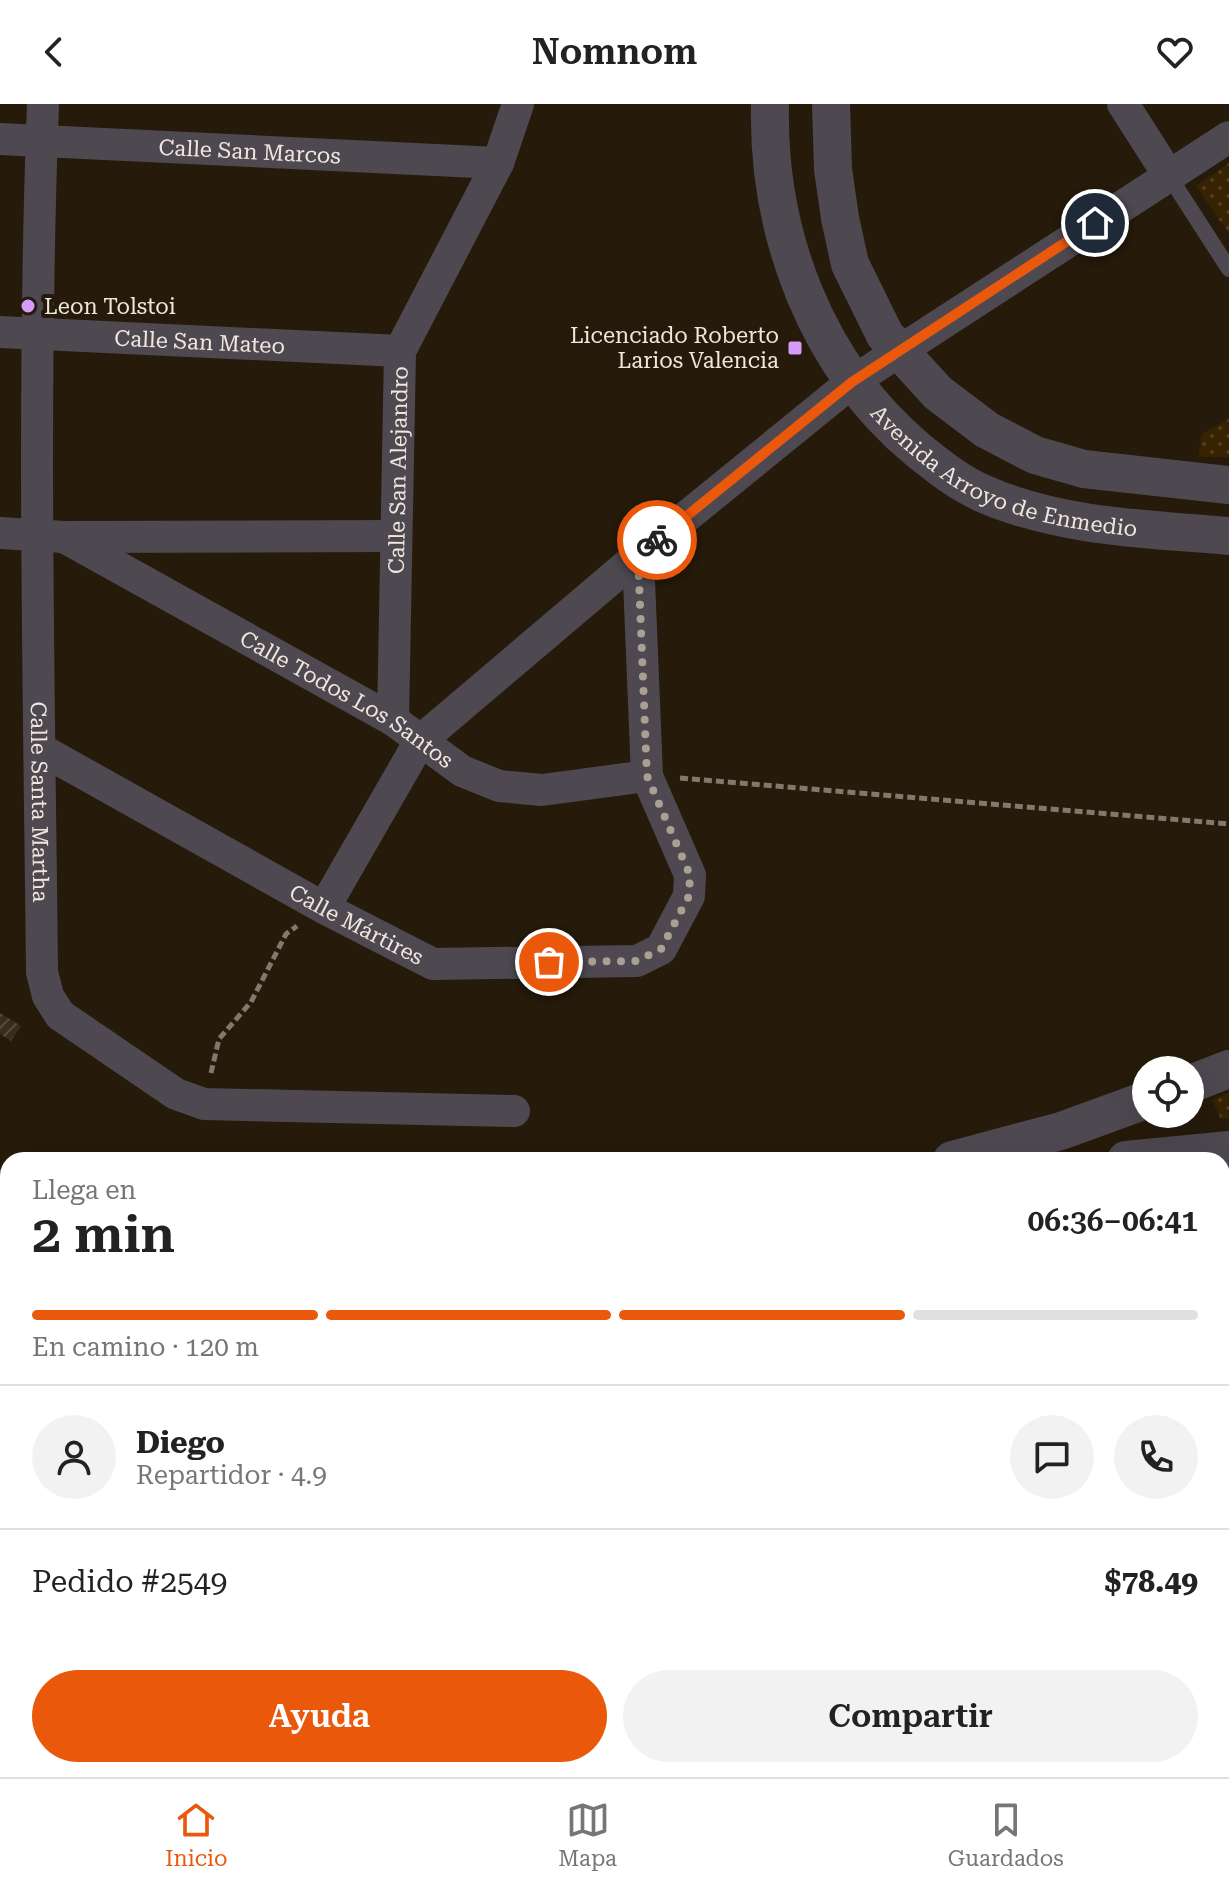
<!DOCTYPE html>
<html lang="es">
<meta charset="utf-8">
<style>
body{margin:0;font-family:"Roboto Serif",serif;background:#f2f2f2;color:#222;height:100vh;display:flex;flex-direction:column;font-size:30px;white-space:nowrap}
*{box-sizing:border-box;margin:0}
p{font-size:26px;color:#767676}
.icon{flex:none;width:44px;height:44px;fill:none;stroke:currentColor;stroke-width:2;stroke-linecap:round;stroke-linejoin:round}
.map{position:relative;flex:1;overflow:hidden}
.sheet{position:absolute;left:0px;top:1048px;width:1230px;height:626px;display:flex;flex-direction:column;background:#fff;border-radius:24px 24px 0 0;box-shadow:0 8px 32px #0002}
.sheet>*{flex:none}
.fabs{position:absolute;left:1132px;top:952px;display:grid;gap:16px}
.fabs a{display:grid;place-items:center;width:72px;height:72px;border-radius:50%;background:#fff;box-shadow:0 8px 32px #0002;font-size:40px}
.pin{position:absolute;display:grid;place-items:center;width:68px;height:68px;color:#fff;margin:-34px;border:4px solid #fff;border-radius:50%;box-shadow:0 2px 8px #0007}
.courier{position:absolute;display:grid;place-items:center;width:80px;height:80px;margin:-40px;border:6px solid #ea580c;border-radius:50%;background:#fff;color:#222;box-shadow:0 2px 10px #0007}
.summary em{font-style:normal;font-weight:600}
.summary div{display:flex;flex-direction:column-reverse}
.summary{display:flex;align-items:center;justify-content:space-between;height:136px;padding:0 32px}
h1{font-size:52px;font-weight:600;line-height:60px}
.bar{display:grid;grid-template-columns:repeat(4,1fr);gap:12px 8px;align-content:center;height:96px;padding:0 32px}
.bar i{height:10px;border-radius:6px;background:#e0e0e0}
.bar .selected{background:#ea580c}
.bar p{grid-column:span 4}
.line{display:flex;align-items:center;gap:20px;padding:0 32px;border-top:2px solid #e0e0e0}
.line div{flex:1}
.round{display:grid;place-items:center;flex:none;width:84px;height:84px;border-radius:42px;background:#f2f2f2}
.primary-button{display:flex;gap:16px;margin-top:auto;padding:16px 32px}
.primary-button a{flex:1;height:92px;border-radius:48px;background:#ea580c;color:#fff;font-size:32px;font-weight:600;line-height:92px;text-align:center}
.primary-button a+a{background:#f2f2f2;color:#222}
header{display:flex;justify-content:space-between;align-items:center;height:104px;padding:0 32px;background:#fff;font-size:36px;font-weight:600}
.dock{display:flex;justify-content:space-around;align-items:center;height:112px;border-top:2px solid #e0e0e0;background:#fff;font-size:22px;color:#767676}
.dock a{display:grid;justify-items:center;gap:4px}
.dock .selected{color:#ea580c}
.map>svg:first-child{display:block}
.grass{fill:url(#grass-dots)}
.building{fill:url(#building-hatch)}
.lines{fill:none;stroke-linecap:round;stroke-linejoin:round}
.path{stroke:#82786b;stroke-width:5;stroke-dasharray:8 4;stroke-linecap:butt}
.service{stroke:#4e4951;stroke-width:16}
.minor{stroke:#4e4951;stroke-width:32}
.tertiary{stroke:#4e4951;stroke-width:38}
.motorway{stroke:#92869a;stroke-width:44}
.done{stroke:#a99f93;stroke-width:8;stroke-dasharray:0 14.4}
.route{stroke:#ea580c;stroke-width:10}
.poi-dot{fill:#d79bf9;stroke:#261a0a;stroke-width:3}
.labels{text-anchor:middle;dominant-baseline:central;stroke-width:8;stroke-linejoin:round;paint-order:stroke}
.street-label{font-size:22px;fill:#efe7dd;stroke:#261a0a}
.poi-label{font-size:22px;fill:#efe7dd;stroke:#261a0a;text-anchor:start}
</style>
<header><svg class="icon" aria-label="back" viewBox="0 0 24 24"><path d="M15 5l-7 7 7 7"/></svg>Nomnom<svg class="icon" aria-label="heart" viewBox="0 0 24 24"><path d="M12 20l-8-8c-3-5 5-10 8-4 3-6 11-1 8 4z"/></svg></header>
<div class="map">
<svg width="1229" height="1673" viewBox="0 0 1229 1673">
<defs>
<pattern id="grass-dots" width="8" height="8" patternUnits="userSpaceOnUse" patternTransform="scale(2)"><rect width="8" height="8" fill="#372201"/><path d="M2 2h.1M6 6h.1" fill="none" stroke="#544226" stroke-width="1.8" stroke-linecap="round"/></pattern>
<pattern id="building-hatch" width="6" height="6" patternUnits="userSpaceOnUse" patternTransform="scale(2)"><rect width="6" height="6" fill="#392d1d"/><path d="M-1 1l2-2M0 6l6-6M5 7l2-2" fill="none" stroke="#564b3d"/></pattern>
</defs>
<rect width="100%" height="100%" fill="#261a0a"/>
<path class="grass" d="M1229,59v71l-33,-48z
M1229,315v38h-31l4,-23z
M1229,989v26h-8l-9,-19z"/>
<path class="building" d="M0,909l21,13 -10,15 -11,-7z"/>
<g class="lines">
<path class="path" d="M680,674l549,46
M211,969l8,-34 32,-37 35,-68 11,-8"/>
<path class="service" d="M1169,72l60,93"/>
<g class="minor">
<path id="s1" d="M43,0c-11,289 -4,578 -1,868l6,24 12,19 116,79 28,10 310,7"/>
<path d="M1123,0l46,72"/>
<path id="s2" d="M0,35l498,24"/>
<path id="s3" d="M0,228l400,19"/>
<path d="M0,429l64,4 332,-1"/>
<path id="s4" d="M64,433l329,183 69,51 37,15 43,4 105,-14"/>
<path id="s5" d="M393,616l7,-369 98,-188 20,-59"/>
<path id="s6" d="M40,645l284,159 109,56 204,-3 24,-12 28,-53 1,-21 -43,-99 -9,-220"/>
<path d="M324,804l96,-167 218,-185 214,-174 377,-245"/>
<path d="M0,1081l8,1"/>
<path d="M1222,1117l7,-1"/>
</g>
<g class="tertiary">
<path id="s7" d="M770,0c-3,131 47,262 148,346 21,17 41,33 66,44 76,33 163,35 245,42"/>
<path d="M831,0l2,65 7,49 10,46 35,71 53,58 49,37 48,25 49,14 145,16"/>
<path d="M1190,980l39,-15"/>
<path d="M952,1056l109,-29 85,-31"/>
<path d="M1126,1056l103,-10"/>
<path d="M1222,1447h7"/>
<path d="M318,1666l1,7"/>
<path d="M247,1673l4,-7"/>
<path d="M1084,1673l129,-7"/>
</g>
<path class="motorway" d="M1225,1481h4
M1222,1516h7
M0,1599l8,-3
M1222,1606h7
M0,1637l8,-2
M1222,1642l7,-1
M135,1673l42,-7
M924,1673l29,-7"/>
</g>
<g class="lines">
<path class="done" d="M549,858l88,-1 24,-12 28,-53 1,-21 -43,-99 -9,-220 19,-16"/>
<path class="route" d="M657,436l195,-158 243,-159"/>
</g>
<g class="poi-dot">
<circle cx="28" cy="202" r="8"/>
<rect x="787" y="236" width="16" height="16" rx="4"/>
</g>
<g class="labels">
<g class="street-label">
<text stroke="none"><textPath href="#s2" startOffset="250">Calle San Marcos</textPath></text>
<text stroke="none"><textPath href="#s3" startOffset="200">Calle San Mateo</textPath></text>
<text stroke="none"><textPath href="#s7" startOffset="478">Avenida Arroyo de Enmedio</textPath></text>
<text stroke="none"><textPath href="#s5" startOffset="250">Calle San Alejandro</textPath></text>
<text stroke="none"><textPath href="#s4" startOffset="326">Calle Todos Los Santos</textPath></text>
<text stroke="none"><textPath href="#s1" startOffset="698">Calle Santa Martha</textPath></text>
<text stroke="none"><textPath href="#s6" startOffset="362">Calle Mártires</textPath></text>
</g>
<g class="poi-label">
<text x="44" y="202">Leon Tolstoi</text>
<text x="779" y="231" text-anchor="end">Licenciado Roberto<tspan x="779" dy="25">Larios Valencia</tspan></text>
</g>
</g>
</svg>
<div class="fabs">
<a><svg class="icon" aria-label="locate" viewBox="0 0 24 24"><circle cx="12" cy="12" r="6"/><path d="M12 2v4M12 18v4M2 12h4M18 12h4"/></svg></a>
</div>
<div class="pin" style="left:549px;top:858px;background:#ea580c"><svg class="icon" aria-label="bag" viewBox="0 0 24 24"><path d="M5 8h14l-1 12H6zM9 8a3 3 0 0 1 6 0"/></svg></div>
<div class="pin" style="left:1095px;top:119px;background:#1f2937"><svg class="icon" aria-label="home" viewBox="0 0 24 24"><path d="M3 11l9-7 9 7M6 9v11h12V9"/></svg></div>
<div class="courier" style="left:657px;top:436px"><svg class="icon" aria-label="bike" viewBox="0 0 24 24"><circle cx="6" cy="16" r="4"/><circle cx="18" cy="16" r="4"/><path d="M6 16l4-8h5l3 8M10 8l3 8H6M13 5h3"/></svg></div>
<section class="sheet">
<div class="summary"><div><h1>2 min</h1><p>Llega en</p></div><em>06:36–06:41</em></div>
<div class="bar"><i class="selected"></i><i class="selected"></i><i class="selected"></i><i></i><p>En camino · 120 m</p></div>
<div class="line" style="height:144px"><a class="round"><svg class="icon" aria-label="person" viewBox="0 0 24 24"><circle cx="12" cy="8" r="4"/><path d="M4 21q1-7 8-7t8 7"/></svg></a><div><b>Diego</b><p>Repartidor · 4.9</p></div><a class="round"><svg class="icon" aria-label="chat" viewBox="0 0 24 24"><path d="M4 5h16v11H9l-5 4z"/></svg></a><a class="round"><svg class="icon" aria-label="phone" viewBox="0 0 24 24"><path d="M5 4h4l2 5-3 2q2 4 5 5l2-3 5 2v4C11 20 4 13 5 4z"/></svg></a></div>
<div class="line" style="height:104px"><div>Pedido #2549</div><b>$78.49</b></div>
<div class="primary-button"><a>Ayuda</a><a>Compartir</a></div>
</section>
</div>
<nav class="dock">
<a class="selected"><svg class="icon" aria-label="home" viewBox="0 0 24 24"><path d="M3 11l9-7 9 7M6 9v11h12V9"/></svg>Inicio</a>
<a><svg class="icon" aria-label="map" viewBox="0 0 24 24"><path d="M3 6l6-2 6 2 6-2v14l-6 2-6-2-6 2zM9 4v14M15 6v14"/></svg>Mapa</a>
<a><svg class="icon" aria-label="saved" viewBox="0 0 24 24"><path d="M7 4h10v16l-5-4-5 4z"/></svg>Guardados</a>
</nav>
